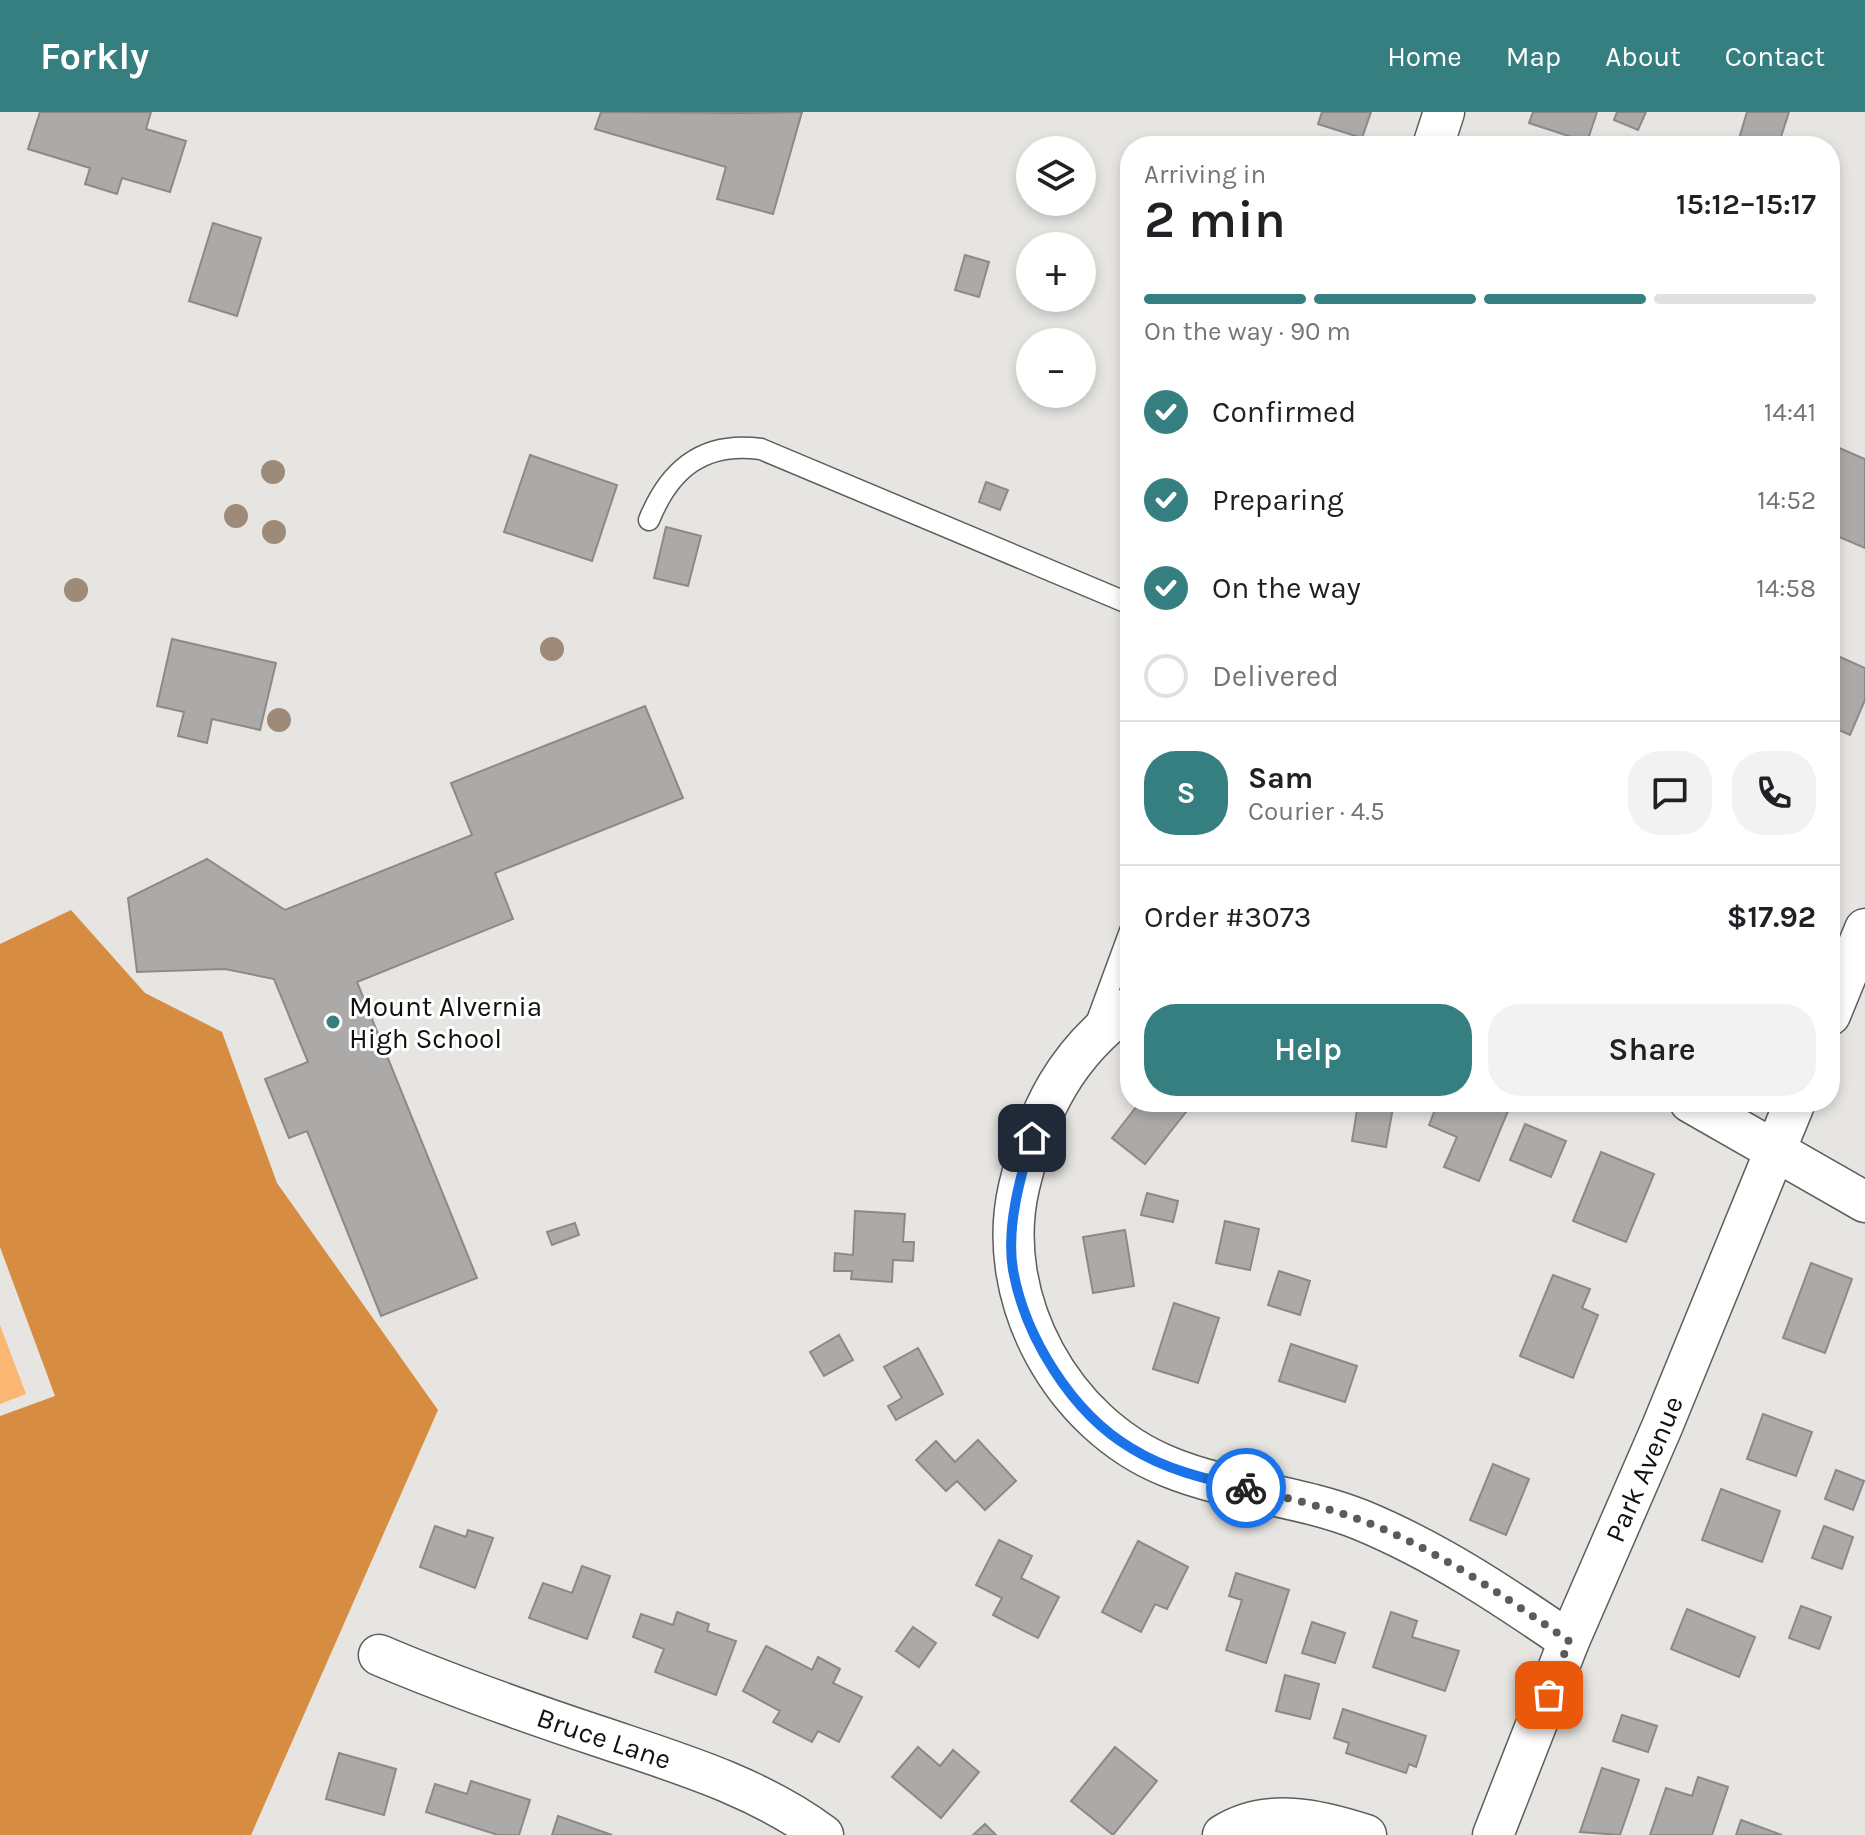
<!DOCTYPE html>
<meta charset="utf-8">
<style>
body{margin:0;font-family:Karla,sans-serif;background:#f2f2f2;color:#202124;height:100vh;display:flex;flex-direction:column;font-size:30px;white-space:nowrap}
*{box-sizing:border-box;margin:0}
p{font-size:26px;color:#757577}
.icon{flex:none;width:44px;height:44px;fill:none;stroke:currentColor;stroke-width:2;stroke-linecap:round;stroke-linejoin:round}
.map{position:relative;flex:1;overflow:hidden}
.details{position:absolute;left:1120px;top:24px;width:720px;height:976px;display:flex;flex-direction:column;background:#fff;border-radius:32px;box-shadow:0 4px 12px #0003}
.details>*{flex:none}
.controls{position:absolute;left:1016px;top:24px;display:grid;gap:16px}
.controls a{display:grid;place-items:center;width:80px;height:80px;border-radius:50%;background:#fff;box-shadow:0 4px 12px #0003;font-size:40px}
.pin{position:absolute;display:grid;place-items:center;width:68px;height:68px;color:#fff;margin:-34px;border-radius:16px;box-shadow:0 4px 12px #0006}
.courier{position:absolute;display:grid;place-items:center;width:80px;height:80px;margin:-40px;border:6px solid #1a73e8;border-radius:50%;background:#fff;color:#222;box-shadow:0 2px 10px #0007}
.headline em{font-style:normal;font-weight:600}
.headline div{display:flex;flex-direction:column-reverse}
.headline{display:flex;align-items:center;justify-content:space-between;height:136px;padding:0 24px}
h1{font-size:52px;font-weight:600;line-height:60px}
.bar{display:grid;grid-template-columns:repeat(4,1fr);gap:12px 8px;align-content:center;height:96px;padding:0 24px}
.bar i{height:10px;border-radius:6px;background:#e0e0e0}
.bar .active{background:#367f80}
.bar p{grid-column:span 4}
.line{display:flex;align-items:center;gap:20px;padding:0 24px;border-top:2px solid #e0e0e0}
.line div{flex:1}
.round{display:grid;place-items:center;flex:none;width:84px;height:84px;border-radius:32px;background:#f2f2f2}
ol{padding:0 24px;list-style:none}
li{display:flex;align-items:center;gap:24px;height:88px}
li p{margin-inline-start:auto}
li .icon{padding:8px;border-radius:50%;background:#367f80;color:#fff;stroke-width:4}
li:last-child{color:#757577}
li i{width:44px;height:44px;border:4px solid #e0e0e0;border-radius:50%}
.button{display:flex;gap:16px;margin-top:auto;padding:16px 24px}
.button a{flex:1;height:92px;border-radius:32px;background:#367f80;color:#fff;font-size:32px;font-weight:600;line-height:92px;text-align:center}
.button a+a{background:#f2f2f2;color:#202124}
header{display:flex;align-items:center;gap:48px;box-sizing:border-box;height:112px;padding:0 40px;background:#367f80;color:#fff}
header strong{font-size:38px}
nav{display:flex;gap:44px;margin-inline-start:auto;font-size:28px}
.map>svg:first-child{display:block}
.green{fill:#fcb673}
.forest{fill:#d68d42}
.building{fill:#acaaa8;stroke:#8c8987;stroke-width:2}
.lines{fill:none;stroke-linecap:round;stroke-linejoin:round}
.lane-casing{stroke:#5f5d5b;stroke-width:23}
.street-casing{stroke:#5f5d5b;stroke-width:43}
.lane{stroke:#fff;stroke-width:20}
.street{stroke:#fff;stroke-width:40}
.tree{fill:#9d8a78}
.done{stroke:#5d5b5a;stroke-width:8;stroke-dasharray:0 14.4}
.route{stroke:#1a73e8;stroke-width:10}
.poi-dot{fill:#367f80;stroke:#fff;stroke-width:3}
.labels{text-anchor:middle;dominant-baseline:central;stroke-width:6;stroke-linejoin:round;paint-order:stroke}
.poi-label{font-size:28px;fill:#121110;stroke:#fff;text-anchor:start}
.street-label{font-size:28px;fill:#121110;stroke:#fff}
</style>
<header>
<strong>Forkly</strong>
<nav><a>Home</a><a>Map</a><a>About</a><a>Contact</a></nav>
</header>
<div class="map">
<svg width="1865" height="1723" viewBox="0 0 1865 1723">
<rect width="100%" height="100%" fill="#e7e5e2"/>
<path class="green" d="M0,1213l26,69 -26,10z"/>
<path class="forest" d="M71,798l74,83 77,39 55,151 161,227 -187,425h-251v-419l55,-20 -55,-149v-303z"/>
<path class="building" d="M40,0h111l-5,17 40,12 -16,51 -48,-14 -5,16 -32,-10 5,-16 -62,-19z
M601,0l141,1 60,-1 -29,102 -56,-15 9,-32 -131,-38z
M1322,0h49l-9,26 -44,-14z
M1533,0h64l-10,30 -58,-19z
M1617,0h29l-8,18 -24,-10z
M1747,0h42l-11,34 -40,-4z
M213,111l48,15 -24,78 -48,-15z
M965,143l24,7 -10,35 -24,-7z
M1830,332l35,15v89l-35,-15z
M530,343l87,30 -25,76 -88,-29z
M986,370l22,8 -8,20 -21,-8z
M666,415l35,9 -13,50 -34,-8z
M172,527l104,24 -16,67 -48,-11 -5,24 -29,-7 6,-24 -27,-6z
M1831,541l34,15v32l-15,35 -20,-9z
M645,594l38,92 -188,75 18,46 -156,63 120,296 -96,38 -74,-185 -18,7 -24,-59 43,-17 -34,-83 -49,-10 -88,3 -9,-74 79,-39 78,51 187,-75 -21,-52z
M1140,990h34l12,10 -41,52 -33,-26z
M1217,990h30l-28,6z
M1321,990h73l-8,45 -34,-6 5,-31z
M1438,990h49l21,9 -29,70 -35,-14 13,-30 -28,-12z
M1525,1012l41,17 -15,36 -41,-17z
M1601,1040l53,22 -28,68 -53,-21z
M1147,1081l31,8 -5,21 -32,-7z
M855,1099l50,3 -2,28h11l-1,19 -20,-1 -1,22 -41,-3 1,-8h-18l1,-18 18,2z
M1225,1109l34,8 -9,41 -34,-7z
M575,1111l4,12 -27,10 -5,-13z
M1125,1118l9,56 -41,7 -10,-56z
M1811,1151l41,16 -27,74 -42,-15z
M1279,1159l31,10 -10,34 -32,-10z
M1553,1163l37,14 -8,19 16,7 -25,63 -53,-22z
M1174,1191l45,15 -21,65 -45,-14z
M839,1223l14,25 -29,16 -14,-24z
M1291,1232l66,22 -12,36 -66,-21z
M918,1236l25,46 -47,26 -8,-14 14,-8 -18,-31z
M1763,1302l49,18 -16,44 -49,-17z
M978,1328l38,41 -31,29 -28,-29 -11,10 -30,-31 20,-19 19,21z
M1493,1352l36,15 -23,56 -36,-15z
M1836,1358l28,11 -11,29 -28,-11z
M1721,1377l59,22 -18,51 -60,-22z
M435,1414l31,11 2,-7 25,8 -18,50 -55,-21z
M1824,1414l29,11 -11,32 -30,-11z
M999,1428l33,16 -11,22 38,19 -21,41 -45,-23 9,-17 -26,-13z
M1138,1429l50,26 -21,42 -12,-5 -14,28 -39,-20z
M582,1454l28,10 -23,63 -58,-21 14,-35 29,10z
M1236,1461l53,17 -23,73 -40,-13 16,-50 -13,-4z
M1801,1494l30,11 -12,32 -30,-11z
M1687,1497l68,28 -16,40 -68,-28z
M677,1500l32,12 -2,7 29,10 -20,54 -61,-23 9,-23 -31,-12 8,-23 32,11z
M1391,1500l26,9 -5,16 47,14 -14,40 -72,-24z
M1312,1510l33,11 -10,30 -33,-10z
M913,1515l23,16 -17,24 -23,-16z
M766,1534l46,24 6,-13 22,12 -7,14 29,14 -23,45 -21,-11 -6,11 -39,-20 7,-11 -37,-20z
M1285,1563l34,9 -9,35 -34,-8z
M1343,1597l83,27 -10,31 -7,-3 -3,9 -60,-20 3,-10 -15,-5z
M1622,1603l35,11 -9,26 -35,-11z
M918,1635l22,19 13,-16 26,22 -38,46 -49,-41z
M1115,1635l42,34 -44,54 -42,-34z
M339,1641l57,16 -12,46 -58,-16z
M1602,1656l37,12 -19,55 -40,-3z
M1698,1665l30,10 -16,48h-62l16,-47 26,8z
M471,1669l59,19 -11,35h-21l-72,-23 9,-28 32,10z
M558,1704l54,19h-60z
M1741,1708l41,15h-46z
M985,1712l11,11h-23z"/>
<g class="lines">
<g class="lane-casing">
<path id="lane" d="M649,408c21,-52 55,-79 112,-71l369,155
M1095,914l35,-95"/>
</g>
<g class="street-casing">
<g id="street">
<path d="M1433,34l11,-34"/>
<path d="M1130,895c-64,46 -93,104 -111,180 -26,112 44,238 150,280 61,25 130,28 192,53 75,31 141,75 208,121"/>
<path d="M1830,903l35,-86"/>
<path d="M1690,990l175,100"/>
<path id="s1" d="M379,1543c73,31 147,57 222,82 77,26 156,49 222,98"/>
<path d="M1223,1723c44,-28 97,-15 143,0"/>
<path id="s2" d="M1493,1723l76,-194 93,-214 133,-325"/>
</g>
</g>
<use href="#lane" class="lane"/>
<use href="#street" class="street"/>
</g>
<g class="tree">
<circle cx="273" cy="360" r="12"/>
<circle cx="236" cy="404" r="12"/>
<circle cx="274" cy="420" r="12"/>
<circle cx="76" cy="478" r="12"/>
<circle cx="552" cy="537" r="12"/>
<circle cx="279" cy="608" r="12"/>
</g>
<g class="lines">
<path class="done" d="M1246,1376c37,9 76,18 112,31 76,28 144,76 211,122l-20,54"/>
<path class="route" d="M1032,1026c-12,40 -26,89 -19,132 12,67 59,143 118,178 35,22 75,31 115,40"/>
</g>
<circle class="poi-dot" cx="333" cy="910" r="8"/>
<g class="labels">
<g class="poi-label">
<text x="349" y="894">Mount Alvernia<tspan x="349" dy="32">High School</tspan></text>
</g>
<g class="street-label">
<text stroke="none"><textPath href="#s2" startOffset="396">Park Avenue</textPath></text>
<text stroke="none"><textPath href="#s1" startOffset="240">Bruce Lane</textPath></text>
</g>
</g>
</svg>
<div class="controls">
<a><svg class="icon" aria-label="layers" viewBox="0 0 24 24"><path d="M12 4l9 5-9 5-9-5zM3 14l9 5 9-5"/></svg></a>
<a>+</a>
<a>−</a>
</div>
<div class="pin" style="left:1549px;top:1583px;background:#ea580c"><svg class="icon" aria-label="bag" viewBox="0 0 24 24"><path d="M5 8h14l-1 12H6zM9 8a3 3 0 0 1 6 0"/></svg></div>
<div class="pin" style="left:1032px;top:1026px;background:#1f2937"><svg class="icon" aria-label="home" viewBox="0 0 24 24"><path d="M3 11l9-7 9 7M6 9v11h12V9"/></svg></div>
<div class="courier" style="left:1246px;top:1376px"><svg class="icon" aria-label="bike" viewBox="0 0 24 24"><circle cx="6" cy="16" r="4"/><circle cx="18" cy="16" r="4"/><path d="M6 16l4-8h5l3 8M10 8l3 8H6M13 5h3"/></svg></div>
<section class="details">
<div class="headline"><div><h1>2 min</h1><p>Arriving in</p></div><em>15:12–15:17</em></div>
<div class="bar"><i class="active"></i><i class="active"></i><i class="active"></i><i></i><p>On the way · 90 m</p></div>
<ol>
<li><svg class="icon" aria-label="check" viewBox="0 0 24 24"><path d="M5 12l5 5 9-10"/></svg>Confirmed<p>14:41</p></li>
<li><svg class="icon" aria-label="check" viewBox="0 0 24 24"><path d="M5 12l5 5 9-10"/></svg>Preparing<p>14:52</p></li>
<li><svg class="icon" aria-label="check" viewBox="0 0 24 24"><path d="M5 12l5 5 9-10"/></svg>On the way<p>14:58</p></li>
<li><i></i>Delivered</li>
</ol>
<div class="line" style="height:144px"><b class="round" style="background:#367f80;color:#fff">S</b><div><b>Sam</b><p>Courier · 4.5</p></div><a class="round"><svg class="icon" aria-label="chat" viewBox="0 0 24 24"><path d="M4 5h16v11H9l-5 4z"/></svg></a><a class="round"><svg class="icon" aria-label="phone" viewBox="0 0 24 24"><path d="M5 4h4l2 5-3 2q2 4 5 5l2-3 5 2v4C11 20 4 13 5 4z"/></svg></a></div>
<div class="line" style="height:104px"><div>Order #3073</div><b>$17.92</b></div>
<div class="button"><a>Help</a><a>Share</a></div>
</section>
</div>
